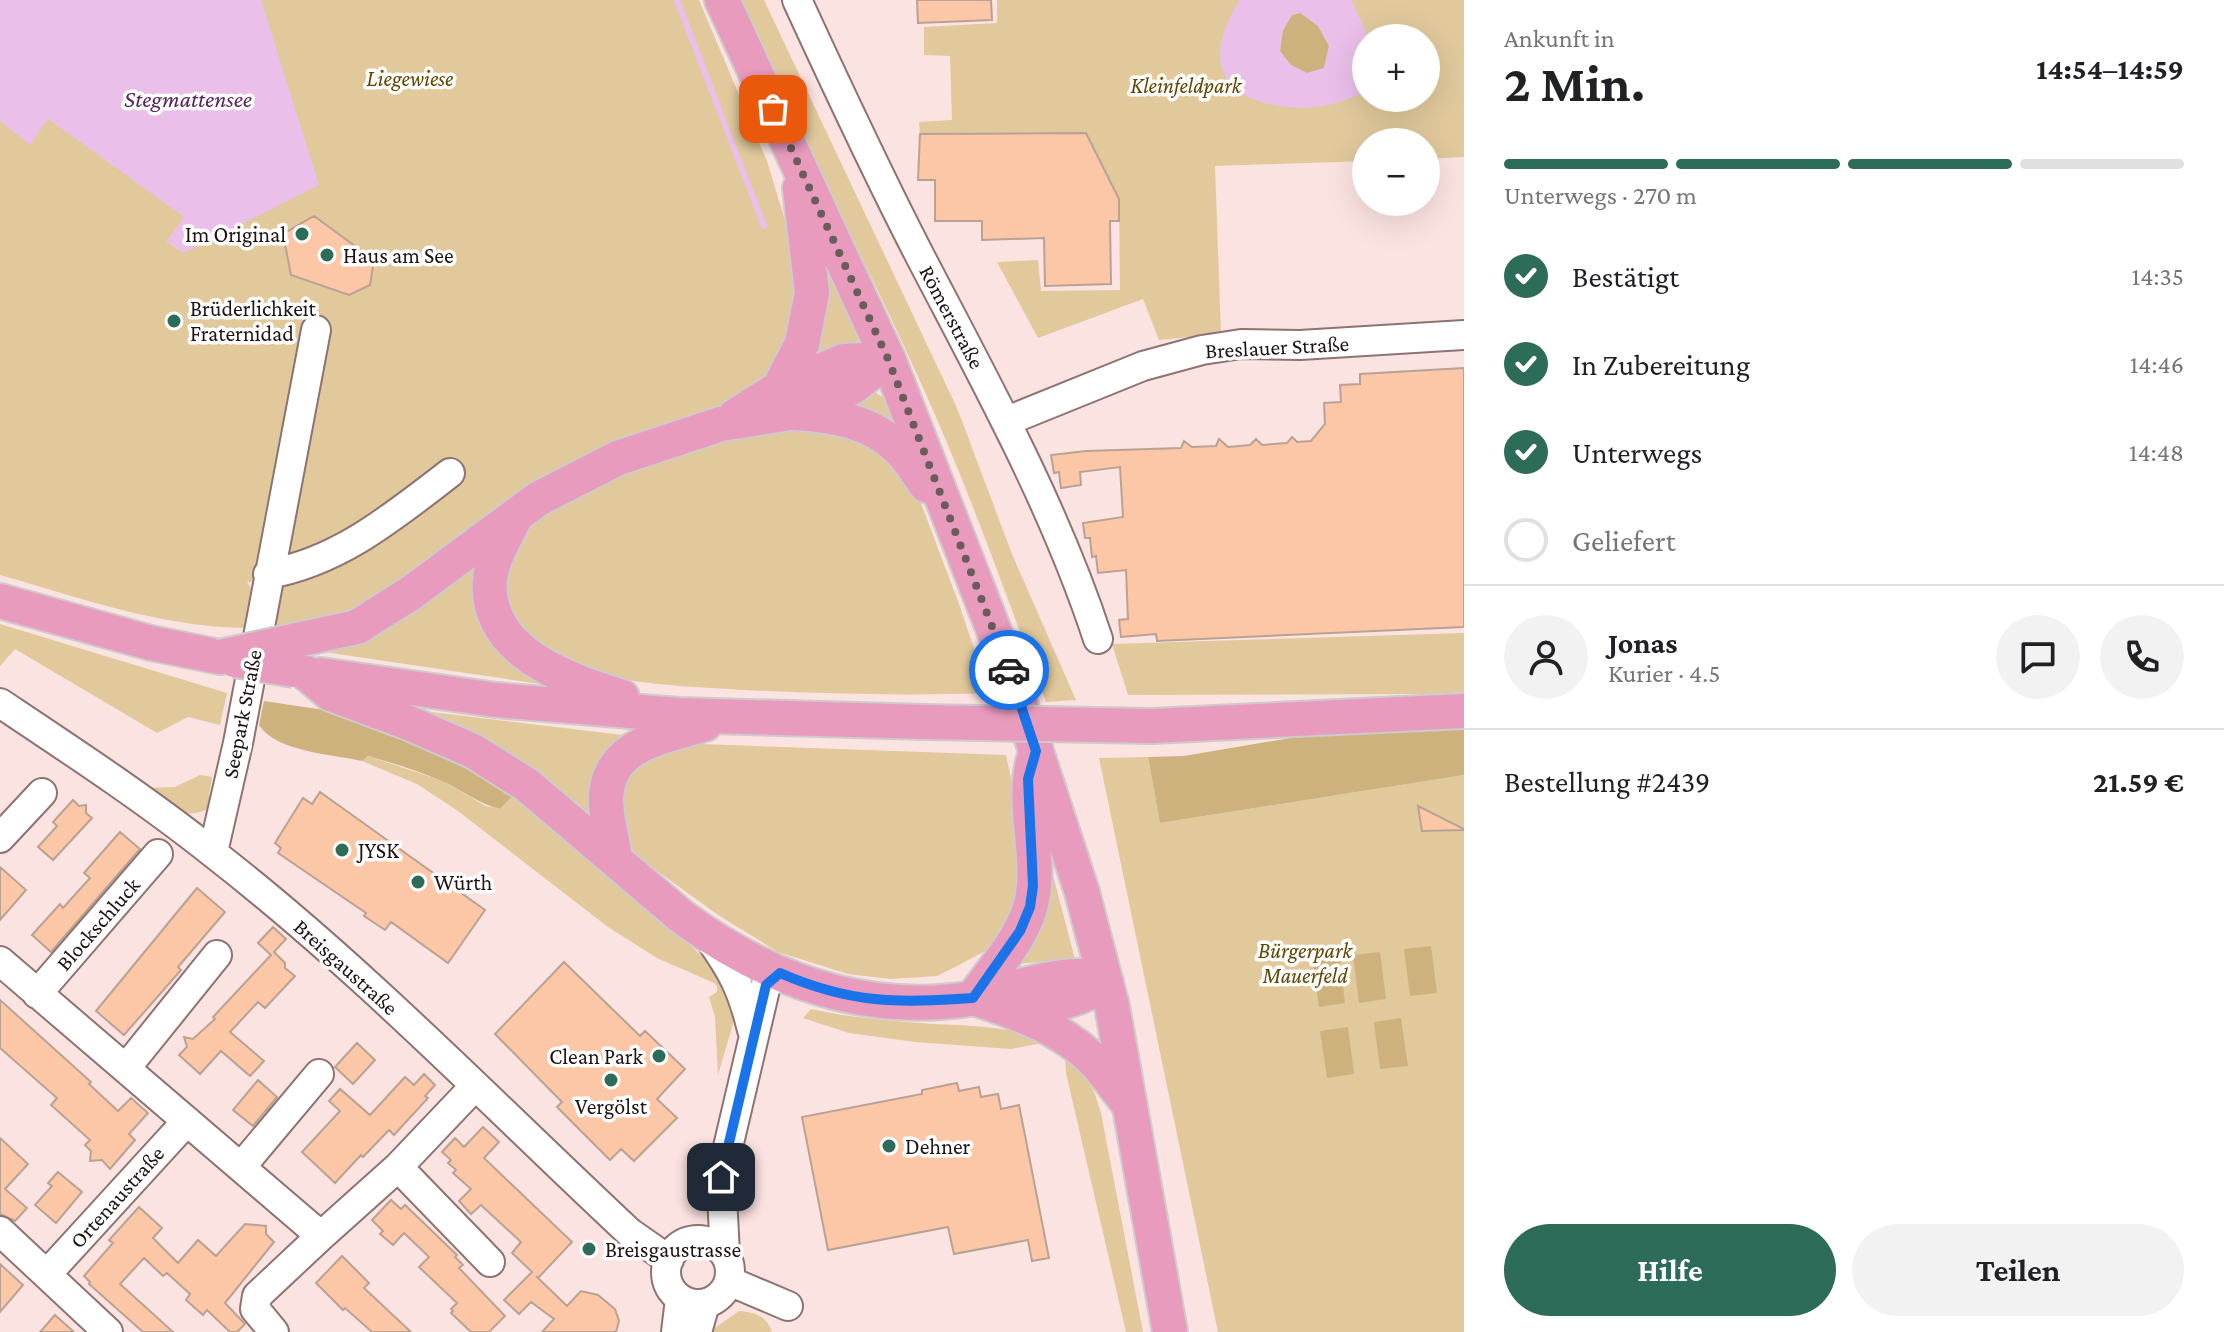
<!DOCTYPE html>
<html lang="de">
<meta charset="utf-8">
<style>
body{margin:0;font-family:"Crimson Pro",serif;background:#f2f2f2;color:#202124;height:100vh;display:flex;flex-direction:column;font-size:30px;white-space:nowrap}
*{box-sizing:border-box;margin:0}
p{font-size:26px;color:#757577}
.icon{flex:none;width:44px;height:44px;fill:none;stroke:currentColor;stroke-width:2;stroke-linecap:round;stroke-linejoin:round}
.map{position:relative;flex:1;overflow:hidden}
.panel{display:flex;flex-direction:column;background:#fff;width:760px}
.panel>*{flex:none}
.buttons{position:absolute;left:1352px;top:24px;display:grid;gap:16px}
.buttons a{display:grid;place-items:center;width:88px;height:88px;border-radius:50%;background:#fff;box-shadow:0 8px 32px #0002;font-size:40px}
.pin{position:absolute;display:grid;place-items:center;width:68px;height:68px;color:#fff;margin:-34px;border-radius:16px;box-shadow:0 4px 12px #0006}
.courier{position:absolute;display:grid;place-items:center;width:80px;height:80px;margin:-40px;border:6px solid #1a73e8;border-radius:50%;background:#fff;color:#222;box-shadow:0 2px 10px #0007}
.overview em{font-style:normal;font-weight:700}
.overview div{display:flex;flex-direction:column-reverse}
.overview{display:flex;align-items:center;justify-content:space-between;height:136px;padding:0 40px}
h1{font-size:52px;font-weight:700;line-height:60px}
.bar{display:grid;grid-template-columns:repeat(4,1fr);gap:12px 8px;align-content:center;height:96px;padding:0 40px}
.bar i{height:10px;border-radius:6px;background:#e0e0e0}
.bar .selected{background:#2d6c58}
.bar p{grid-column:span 4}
.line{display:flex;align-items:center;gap:20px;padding:0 40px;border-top:2px solid #e0e0e0}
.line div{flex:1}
.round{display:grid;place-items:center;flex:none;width:84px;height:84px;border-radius:42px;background:#f2f2f2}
ol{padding:0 40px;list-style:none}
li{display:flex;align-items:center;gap:24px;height:88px}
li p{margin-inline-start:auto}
li .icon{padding:8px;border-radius:50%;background:#2d6c58;color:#fff;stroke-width:4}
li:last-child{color:#757577}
li i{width:44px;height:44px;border:4px solid #e0e0e0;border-radius:50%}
.primary-button{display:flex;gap:16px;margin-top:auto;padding:16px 40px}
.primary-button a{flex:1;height:92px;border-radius:48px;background:#2d6c58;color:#fff;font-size:32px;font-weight:700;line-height:92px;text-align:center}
.primary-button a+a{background:#f2f2f2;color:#202124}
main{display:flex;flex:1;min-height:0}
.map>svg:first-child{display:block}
.green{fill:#e1c99c;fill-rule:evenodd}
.forest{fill:#ceb27e}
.water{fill:#eabfea;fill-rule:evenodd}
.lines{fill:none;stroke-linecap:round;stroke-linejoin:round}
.stream{stroke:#eabfea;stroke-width:6}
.building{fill:#fcc7a6;stroke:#b9a294;stroke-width:2}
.minor-casing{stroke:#8d7371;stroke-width:32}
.major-casing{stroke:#cdcbcb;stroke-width:38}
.minor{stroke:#fff;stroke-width:28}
.major{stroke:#e99bbe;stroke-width:34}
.major-bridge-casing{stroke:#cdcbcb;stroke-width:38;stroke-linecap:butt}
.major-bridge{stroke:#e99bbe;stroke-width:34}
.done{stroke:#6b5c5b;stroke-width:8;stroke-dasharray:0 14.4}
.route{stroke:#1a73e8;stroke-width:10}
.poi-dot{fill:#2d6c58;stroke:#fff;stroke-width:3}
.labels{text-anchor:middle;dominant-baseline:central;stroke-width:7;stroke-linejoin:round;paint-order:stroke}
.park-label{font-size:22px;font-style:italic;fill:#614601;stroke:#fff}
.poi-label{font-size:22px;fill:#1d1313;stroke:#fff;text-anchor:start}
.street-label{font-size:22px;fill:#1d1313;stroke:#fff}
.water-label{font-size:24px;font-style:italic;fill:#58255a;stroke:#fff}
</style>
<main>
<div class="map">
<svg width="1464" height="1332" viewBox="0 0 1464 1332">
<rect width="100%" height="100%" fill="#fbe3e1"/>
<path class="green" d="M0,0h699l68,161 24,79 7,33 -9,70 -18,36 -32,20 -56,22 -319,187 -89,20 9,-47 -37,1 4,6 -5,40c-85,-1 -166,-30 -246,-53z
M736,0h28l193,408 55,146 64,146 -30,2c-40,-107 -78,-216 -126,-321 -58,-129 -124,-253 -184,-381z
M997,0h467v157l-38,2v-17h-60v19l-151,5 6,168 -62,6 -16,-41 -105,39 -41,-76 41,-2 3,31 79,-1 -1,-91 -33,-66 -166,1 -1,-12 33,-2 -2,-64 -26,-1v-28l73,-4zM1366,38h60v60h-60z
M816,240l44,104 -54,19z
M871,390l20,12 9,28 -59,-27z
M792,427l33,1 59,23 35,47 40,106 30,89c-82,3 -163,1 -245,-3 -60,-4 -144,-5 -197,-35 -15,-8 -28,-25 -41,-37l-3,-38 21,-47 26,-23 55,-30 78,-31z
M488,548l-7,43 73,95 -230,-34v-8z
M0,624l227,69 -7,32 -32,-8 -31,16 -142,-84 -15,17z
M1464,633v59l-33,2 -303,1 -16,-51z
M423,711l208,25 -33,96z
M699,744l307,11 17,77v44l-15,46 -21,28 -28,15 -22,11 -46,3 -43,-5 -70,-22 -60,-37 -80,-58 -14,-16 -3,-58 11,-18 39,-20z
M368,756l75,25 43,25 14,3 17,-18 121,105 83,78 12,35v15l-15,51 -3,-58 -6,-20 8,-5v-6l-3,-3 -57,-25 -49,-31 -150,-116 -41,-27 -55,-23z
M1148,757l12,66 304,-48v557h-246l-119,-574z
M200,775l12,2 -3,20 8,2c-9,14 -19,14 -34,15l-37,-26 29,-1z
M1045,845l30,114 -71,6z
M811,1009c41,9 81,12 123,15 40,2 77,2 115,18l-38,7 -96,-7 -66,-9 -46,-15z
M1065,1054c21,16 29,34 36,59l42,219h-17l-60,-259z
M739,1311c15,1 28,5 33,21h-63z"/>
<path class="forest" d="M1300,13l18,13 11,20 -5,22 -17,5 -16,-7 -11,-15 3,-21 9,-15z
M264,701l67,10 73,19 113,61 -17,18c-21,-5 -38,-19 -58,-28 -24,-10 -49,-18 -74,-25l-6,5c-30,-7 -86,-9 -103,-36z
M1464,724v51l-304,48 -12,-66 36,-1 130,-22z
M1431,946l6,47 -27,3 -6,-47z
M1380,952l6,47 -27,4 -6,-48z
M1339,956l6,47 -26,4 -7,-48z
M1401,1018l7,48 -28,3 -6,-47z
M1348,1027l6,47 -27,4 -7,-47z"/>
<path class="water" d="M0,0h261l58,185 -135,68 -18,-11 18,-25 -123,-89 -13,-9 -18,26 -30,-24z
M1240,0h111l18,38h-3v52c-50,34 -175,22 -140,-63 4,-9 7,-19 14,-27zM1301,13l17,13 11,20 -5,22 -17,5 -16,-8 -11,-14 3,-21 9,-15z"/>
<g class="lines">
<path class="stream" d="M677,0l87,226"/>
</g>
<path class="building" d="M917,0h74l1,20 -74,3z
M1086,133l33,66v22h-9l1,63 -66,2 -1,-48 -62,2v-19h-47v-41h-17l2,-46z
M314,216l60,44 -4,25 -21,10 -58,-20 -8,-41z
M1464,368v259l-307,14 -1,-7 -35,3 -2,-17 9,-1 -2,-49 -28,3 -2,-17 -4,1 -2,-19h-5l-2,-15 40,-6 -3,-50 -40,5 1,13 -20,3 -2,-16 -5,1 -3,-18 35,-4 95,-3 3,-7 8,6 24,-1 3,-7 9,8 22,-2 6,-6 6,6 25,-2 5,-6 5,5 14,-1 14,-17 -1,-21 17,-1 -1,-17 20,-1v-10z
M320,792l165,118 -37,53 -57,-41 -6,8 -21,-14 2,-3 -88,-60 3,-5 -6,-5 28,-45 9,6z
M73,800l6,6 7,-1v8l6,5 -39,42 -15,-13 19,-21 -4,-4z
M1418,806l46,23v1l-42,1z
M120,832l20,17 -89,103 -19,-17 28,-31 3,4 27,-30 -6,-5z
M0,867l26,23 -26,30z
M197,888l28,24 -47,55 3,3 -57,65 -28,-24z
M273,927l13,12 -12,13 11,11v5l10,8 -30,32 -7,-6 -28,30 34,29 -14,15 -29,-25 -21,23 -21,-19 8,-8 -3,-10 9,2 22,-20 -2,-2 58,-62 -13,-12z
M564,962l76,74 5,-5 40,38 -28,30 20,19 -43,43 -13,-12 -11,11 -53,-53 5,-5 -67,-68z
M0,1000l91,82 -2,2 29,27 13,-13 17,15 -19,21 6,6 -25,29 -8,-9 -12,1 1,-10 -6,-6 5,-5 -39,-35 6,-7 -57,-50z
M357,1043l18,17 -22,24 -18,-17z
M424,1074l11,11 -10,11 3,2 -34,37 -5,-5 -26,27 -2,-2 -26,28 -33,-31 38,-41 -11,-10 11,-12 30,26 35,-38 9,8z
M258,1080l19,17 -24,29 -20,-16z
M957,1083l2,8 20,-4 2,10 17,-3 3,15 18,-4 30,153 -17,3 -4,-21 -74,14 -6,-27 -120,23 -26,-133 120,-23v-4z
M483,1127l16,15 -15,16 88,84 -34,36 -2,-2 31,30 14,-15 17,4 17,14 4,12 -3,11h-74l12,-13 -23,-17 -12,12 -15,-14 28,-28 -20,-19 9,-11 -40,-37 -10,9 -12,-13 12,-12 -18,-16 3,-3 -8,-7 3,-3 -9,-8 13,-14 9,9z
M0,1138l28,26 -23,25 22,19 -12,13 -15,-7z
M58,1172l24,20 -26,31 -21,-18 17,-19 -4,-3z
M391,1200l10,9 4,-4 52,50 -2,2 8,8 -4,3 46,48 -16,16h-18l-20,-19 2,-2 -2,-2 6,-6 -38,-36 10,-10 -25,-24 -11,12 -13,-11 3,-3 -11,-11z
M139,1207l23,21 -9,10 25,25 20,-23 18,16 29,-32 21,2v8l8,8 -49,61 20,21 -8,8h-7l-23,-22 -4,5 -17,-15 4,-6 -23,-21 -4,3 -19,-18 -24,26 53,48h-30l-54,-48 1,-2 -6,-6 29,-33 -4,-3z
M342,1256l27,27 -5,5 47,44h-39l-27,-24 -2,2 -27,-27z
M0,1264l23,21 -23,27z
M55,1315l19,17h-34z"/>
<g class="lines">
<g class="minor-casing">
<path id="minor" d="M797,0c40,87 80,173 124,258 65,125 133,247 177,381
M1007,421l136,-55 59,-16 39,-6 59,1 164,-10
M268,574c71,-12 126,-58 182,-101
M0,703c72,48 145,96 213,150 148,115 279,251 416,379l40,28
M0,838l42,-45
M213,852l25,-109 78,-413
M709,938c24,34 33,51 43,92
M0,961l321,275 77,-69 77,-81
M37,994l121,-140
M126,1068l91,-113
M241,1167l78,-93
M398,1167l92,95
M0,1231l108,101
M666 1272a32 32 0 1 1 64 0a32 32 0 1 1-64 0Z
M725,1254l-4,-77 45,-192 14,-12
M47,1274l140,-153
M729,1281l59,25
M274,1332l-19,-23 2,-13 64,-60
M676,1332l4,-33
M697,1332l8,-28"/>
</g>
<g class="major-casing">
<path id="major" d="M722,0l166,359 117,300 31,92 46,141 30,114 58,326
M779,388l65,-27 44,-2
M794,413c38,2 77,8 105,36 10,10 19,24 27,36
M735,416l44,-28 23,-44 10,-51 -12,-105
M513,522c-9,18 -21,37 -23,57 -6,73 76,100 132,118
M0,601l151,42 69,14
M297,640l60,-13 54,-34 127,-94 80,-41 103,-34 70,-11 62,-26 35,-28
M306,673l25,21 78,29 64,28 54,34 155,132c86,63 185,99 293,81 35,-7 71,-23 108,-22 7,0 16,4 23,6
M321,675l175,25 182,15 248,7
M1152,726l312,-15
M615,860c-2,-21 -10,-43 -9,-63 3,-54 58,-60 99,-73
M973,998c20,-28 47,-57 57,-90 14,-48 -10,-100 4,-149
M974,998c42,14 90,31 122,65 11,12 21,27 32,40
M1017,1011c33,-6 62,-9 89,-29"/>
</g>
<use href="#minor" class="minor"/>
<use href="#major" class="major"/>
<g class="major-bridge-casing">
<path id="major-bridge" d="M220,657l77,-17
M235,660l59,10
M926,722l226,4"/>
</g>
<use href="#major-bridge" class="major-bridge"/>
</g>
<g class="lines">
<path class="done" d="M773,109l115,250 121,311"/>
<path class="route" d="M721,1177l45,-192 14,-12c71,31 117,30 193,25l47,-67 10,-24 3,-21 -5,-107 8,-28 -27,-81"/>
</g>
<g class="poi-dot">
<circle cx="302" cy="234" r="8"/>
<circle cx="327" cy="255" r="8"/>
<circle cx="174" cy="321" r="8"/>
<circle cx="342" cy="850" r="8"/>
<circle cx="418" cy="882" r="8"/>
<circle cx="659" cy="1056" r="8"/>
<circle cx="611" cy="1080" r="8"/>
<circle cx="889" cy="1146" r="8"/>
<circle cx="589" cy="1249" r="8"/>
</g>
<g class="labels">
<g class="park-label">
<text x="410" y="78">Liegewiese</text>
<text x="1186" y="85">Kleinfeldpark</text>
<text x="1305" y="950">Bürgerpark<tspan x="1305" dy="25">Mauerfeld</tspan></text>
</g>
<g class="poi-label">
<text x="286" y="234" text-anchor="end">Im Original</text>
<text x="343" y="255">Haus am See</text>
<text x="190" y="308">Brüderlichkeit<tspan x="190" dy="25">Fraternidad</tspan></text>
<text x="358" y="850">JYSK</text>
<text x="434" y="882">Würth</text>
<text x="643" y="1056" text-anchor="end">Clean Park</text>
<text x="611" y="1106" text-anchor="middle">Vergölst</text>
<text x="905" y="1146">Dehner</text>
<text x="605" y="1249">Breisgaustrasse</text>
</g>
<g class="street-label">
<text transform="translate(952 317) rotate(62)">Römerstraße</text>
<text transform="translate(1277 347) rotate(-3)">Breslauer Straße</text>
<text transform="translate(242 714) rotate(-79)">Seepark Straße</text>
<text transform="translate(98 924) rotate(-49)">Blockschluck</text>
<text transform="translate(346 967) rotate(42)">Breisgaustraße</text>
<text transform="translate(117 1197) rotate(-48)">Ortenaustraße</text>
</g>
<g class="water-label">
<text x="188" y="98">Stegmattensee</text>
</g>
</g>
</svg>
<div class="buttons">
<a>+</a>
<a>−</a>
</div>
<div class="pin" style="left:773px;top:109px;background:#ea580c"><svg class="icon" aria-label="bag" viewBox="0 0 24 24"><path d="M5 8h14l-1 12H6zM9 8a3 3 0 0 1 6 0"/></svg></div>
<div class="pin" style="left:721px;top:1177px;background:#1f2937"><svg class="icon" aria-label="home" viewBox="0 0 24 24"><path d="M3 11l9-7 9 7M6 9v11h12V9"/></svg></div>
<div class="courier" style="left:1009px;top:670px"><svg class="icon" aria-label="car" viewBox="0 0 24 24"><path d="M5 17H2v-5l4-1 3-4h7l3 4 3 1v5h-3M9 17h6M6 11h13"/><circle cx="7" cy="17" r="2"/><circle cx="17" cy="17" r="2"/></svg></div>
</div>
<section class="panel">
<div class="overview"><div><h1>2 Min.</h1><p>Ankunft in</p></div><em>14:54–14:59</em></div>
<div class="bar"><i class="selected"></i><i class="selected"></i><i class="selected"></i><i></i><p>Unterwegs · 270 m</p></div>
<ol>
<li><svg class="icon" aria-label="check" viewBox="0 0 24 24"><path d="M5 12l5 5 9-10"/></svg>Bestätigt<p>14:35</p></li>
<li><svg class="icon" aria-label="check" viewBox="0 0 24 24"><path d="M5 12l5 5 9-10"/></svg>In Zubereitung<p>14:46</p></li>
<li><svg class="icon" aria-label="check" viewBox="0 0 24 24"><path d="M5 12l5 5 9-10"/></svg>Unterwegs<p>14:48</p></li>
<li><i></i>Geliefert</li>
</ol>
<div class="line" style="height:144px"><a class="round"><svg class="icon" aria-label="person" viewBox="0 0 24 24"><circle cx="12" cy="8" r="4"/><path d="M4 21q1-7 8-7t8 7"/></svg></a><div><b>Jonas</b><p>Kurier · 4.5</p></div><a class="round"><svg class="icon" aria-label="chat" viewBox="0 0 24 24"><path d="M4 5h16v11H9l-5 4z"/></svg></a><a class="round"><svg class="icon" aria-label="phone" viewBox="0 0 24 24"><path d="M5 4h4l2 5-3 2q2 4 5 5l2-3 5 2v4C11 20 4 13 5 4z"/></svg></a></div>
<div class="line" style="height:104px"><div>Bestellung #2439</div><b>21.59 €</b></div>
<div class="primary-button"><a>Hilfe</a><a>Teilen</a></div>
</section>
</main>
